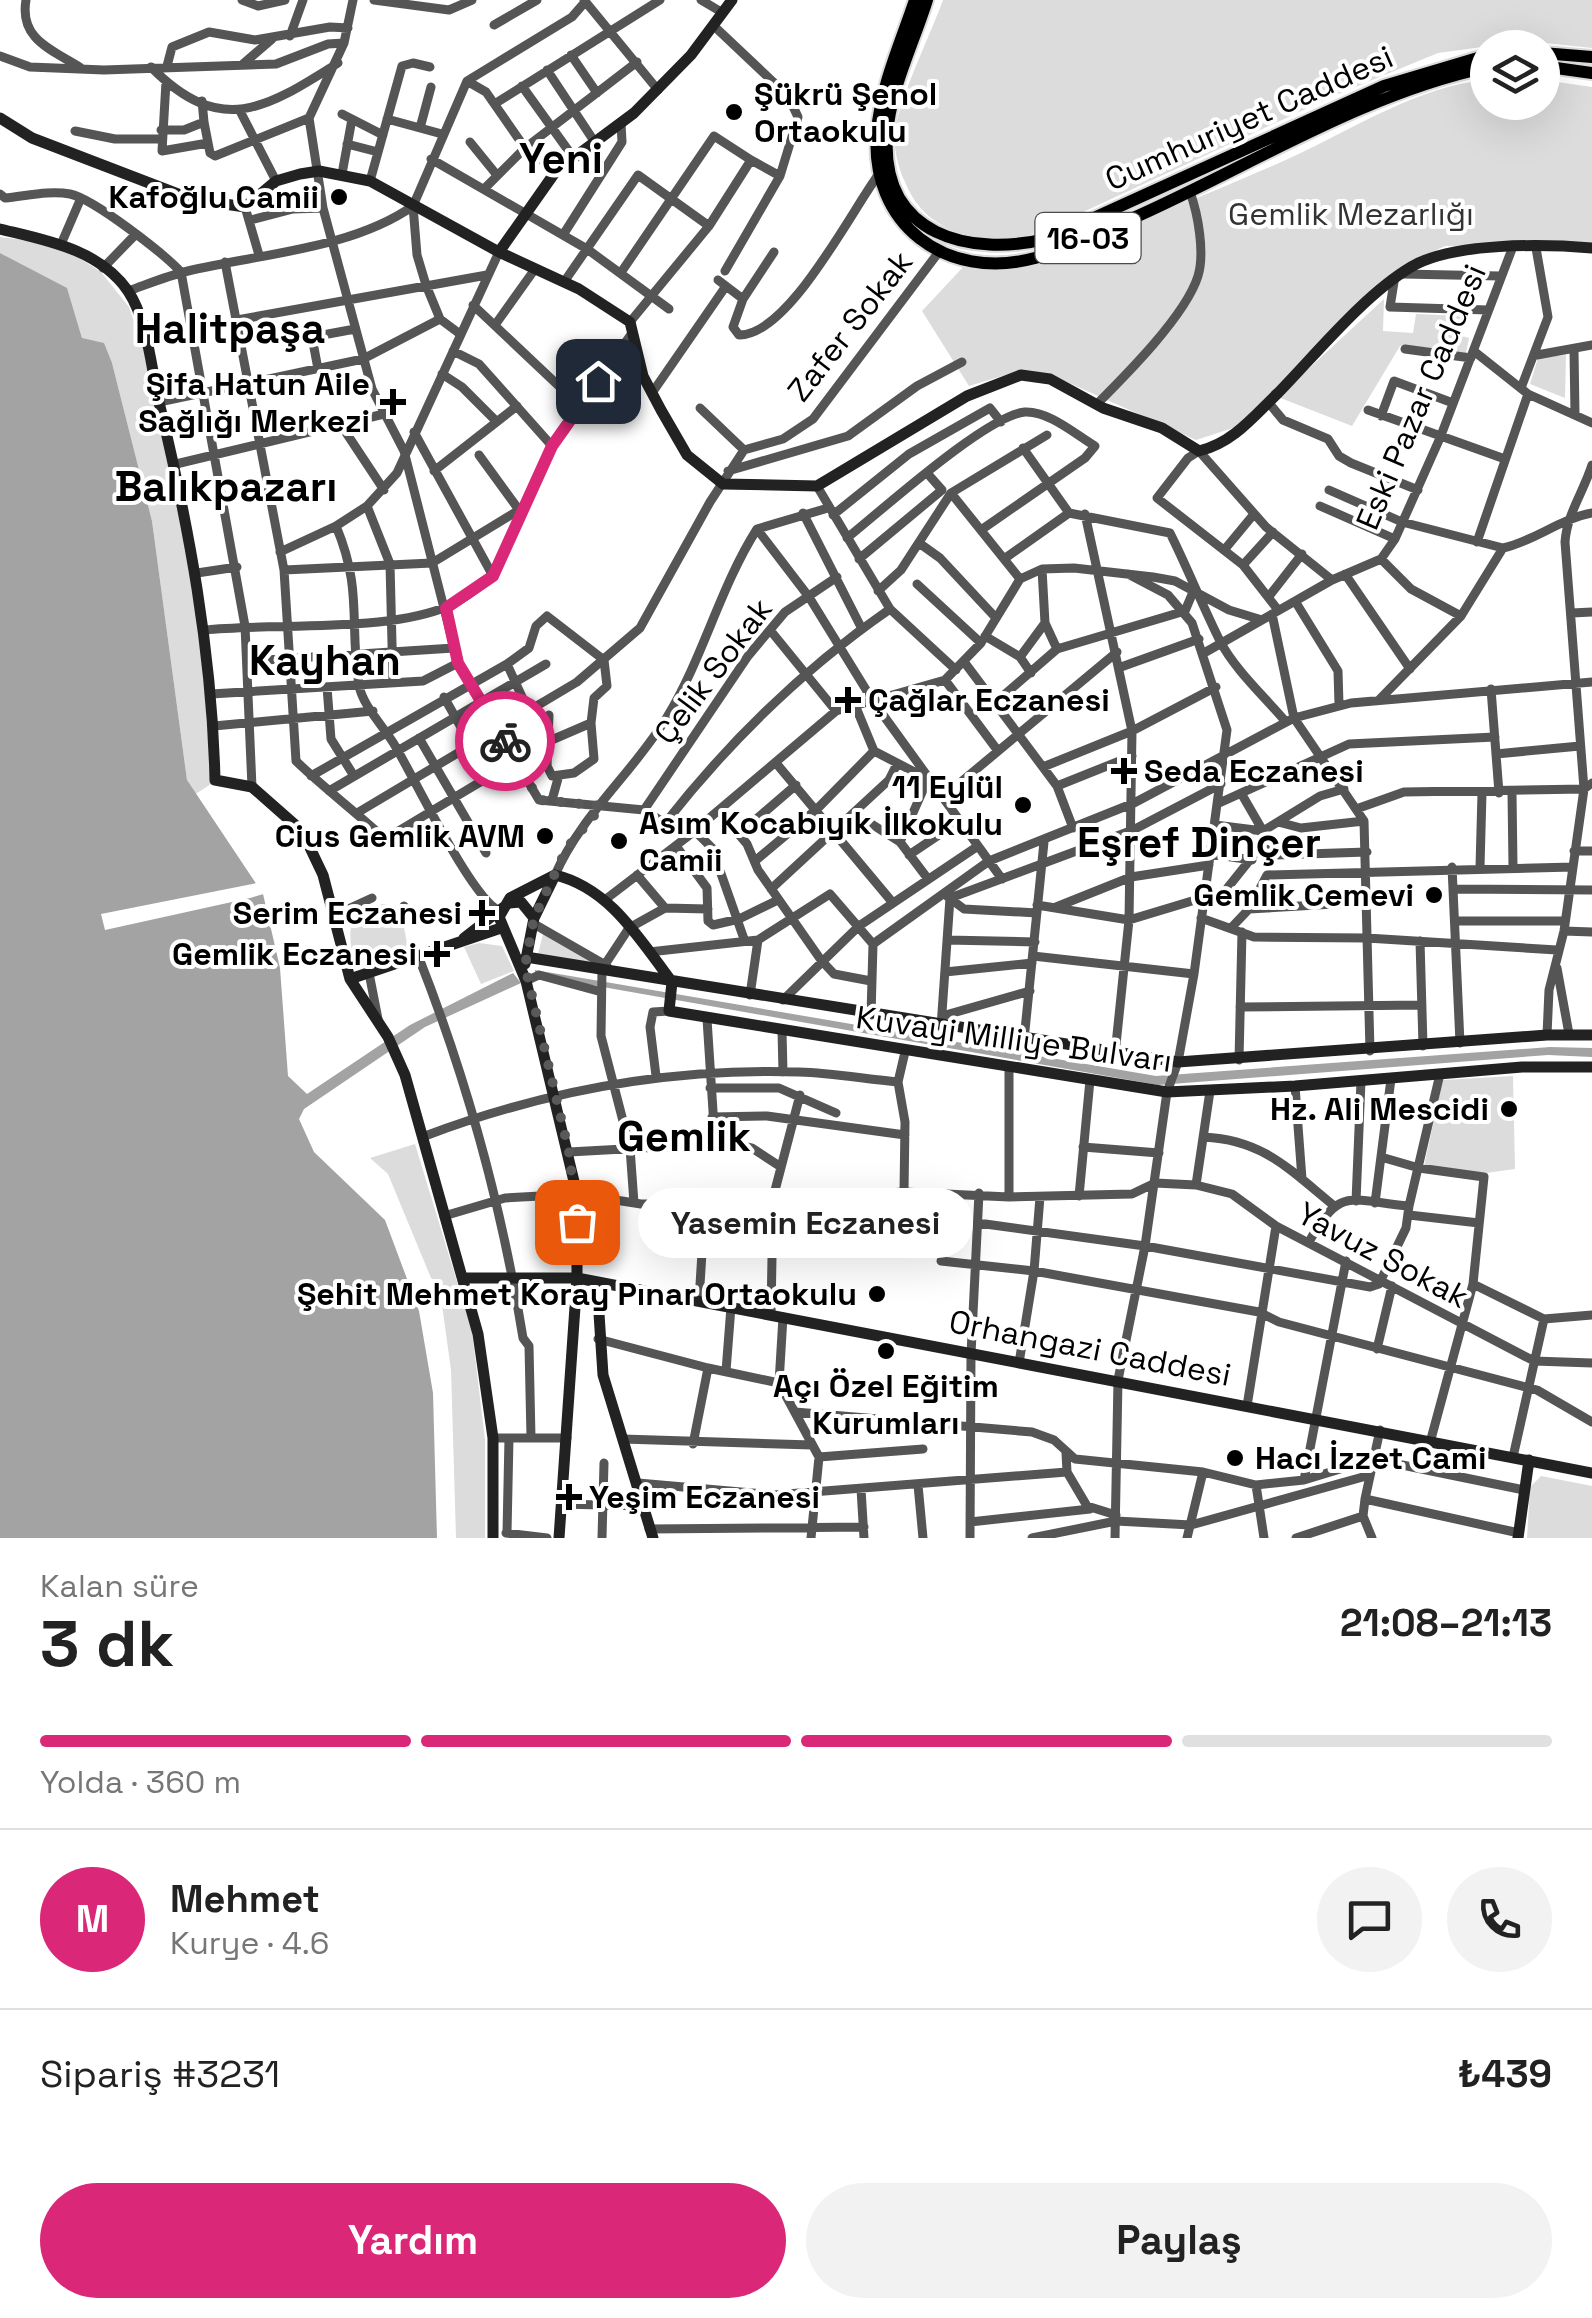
<!DOCTYPE html>
<html lang="tr">
<meta charset="utf-8">
<style>
body{margin:0;font-family:"Space Grotesk",sans-serif;background:#f2f2f2;color:#222;height:100vh;display:flex;flex-direction:column;font-size:38px;white-space:nowrap}
*{box-sizing:border-box;margin:0}
p{font-size:32px;color:#767676}
.icon{flex:none;width:55px;height:55px;fill:none;stroke:currentColor;stroke-width:2;stroke-linecap:round;stroke-linejoin:round}
.map{position:relative;height:1538px;overflow:hidden}
.panel{display:flex;flex-direction:column;background:#fff;flex:1}
.panel>*{flex:none}
.tools{position:absolute;left:1470px;top:30px;display:grid;gap:20px}
.tools a{display:grid;place-items:center;width:90px;height:90px;border-radius:50%;background:#fff;box-shadow:0 10px 40px #0002;font-size:50px}
.pin{position:absolute;display:grid;place-items:center;width:85px;height:85px;color:#fff;margin:-42px;border-radius:20px;box-shadow:0 5px 15px #0006}
.courier{position:absolute;display:grid;place-items:center;width:100px;height:100px;margin:-50px;border:8px solid #db2777;border-radius:50%;background:#fff;color:#222;box-shadow:0 2px 12px #0007}
.bubble{position:absolute;height:70px;border-radius:35px;background:#fff;box-shadow:0 10px 40px #0002;font-size:32px;font-weight:700;line-height:70px;text-align:center}
.headline em{font-style:normal;font-weight:700}
.headline div{display:flex;flex-direction:column-reverse}
.headline{display:flex;align-items:center;justify-content:space-between;height:170px;padding:0 40px}
h1{font-size:65px;font-weight:700;line-height:75px}
.bar{display:grid;grid-template-columns:repeat(4,1fr);gap:15px 10px;align-content:center;height:120px;padding:0 40px}
.bar i{height:12px;border-radius:8px;background:#e0e0e0}
.bar .current{background:#db2777}
.bar p{grid-column:span 4}
.line{display:flex;align-items:center;gap:25px;padding:0 40px;border-top:2px solid #e0e0e0}
.line div{flex:1}
.round{display:grid;place-items:center;flex:none;width:105px;height:105px;border-radius:52px;background:#f2f2f2}
.button{display:flex;gap:20px;margin-top:auto;padding:20px 40px}
.button a{flex:1;height:115px;border-radius:60px;background:#db2777;color:#fff;font-size:40px;font-weight:700;line-height:115px;text-align:center}
.button a+a{background:#f2f2f2;color:#222}
.map>svg:first-child{display:block}
.green{fill:#dcdcdc}
.water{fill:#a3a3a3}
.pier{fill:#fff}
.lines{fill:none;stroke-linecap:round;stroke-linejoin:round}
.primary-casing{stroke:#dbdbdb;stroke-width:16}
.street{stroke:#555;stroke-width:9}
.secondary{stroke:#222;stroke-width:11}
.primary{stroke:#000;stroke-width:12}
.done{stroke:#595959;stroke-width:10;stroke-dasharray:0 18}
.route{stroke:#db2777;stroke-width:12}
.poi-dot{fill:#000;stroke:#fff;stroke-width:4}
.labels{text-anchor:middle;dominant-baseline:central;stroke-width:8;stroke-linejoin:round;paint-order:stroke}
.shield{fill:#fff;stroke:#4c4c4c;stroke-width:2.5}
.shield-label{font-size:30px;font-weight:bold;fill:#000}
.poi-label{font-size:32px;font-weight:bold;fill:#000;stroke:#fff;text-anchor:end}
.street-label{font-size:32px;fill:#000;stroke:#fff}
.park-label{font-size:32px;fill:#333;stroke:#fff}
.district-label{font-size:42px;font-weight:bold;fill:#000;stroke:#fff}
</style>
<div class="map">
<svg width="1592" height="1538" viewBox="0 0 1592 1538">
<rect width="100%" height="100%" fill="#fff"/>
<path class="green" d="M943,0h649v48l-66,-7 -88,12 -102,42 -296,137c-53,13 -112,7 -135,-50 -7,-15 -12,-35 -10,-52 6,-36 35,-94 48,-130z
M1487,80l1,22h54l1,-22 49,7v157l-147,2 -39,18 -167,162 -43,14 -149,-67 -28,-2 -50,15 -47,-75 43,-46 46,5 35,-9c80,-35 162,-66 242,-102 62,-28 131,-74 199,-79z
M0,237l50,6 15,6 36,23 28,35 16,46 51,209 15,222 -17,11 -7,-15 -35,-259 -40,-158 -30,-25 -15,-49 -67,-36z
M1384,299l-1,32 30,2 3,-19 46,2 -4,19 11,3 -3,15 -66,-7 -48,80 -74,-29z
M1566,355l-1,43 -35,-14 8,-26z
M386,904l15,7 7,38 -53,19c-7,-31 -12,-64 31,-64z
M543,934l55,28 -1,3 -59,-11z
M479,943l23,3 12,25 -33,13 -17,-37z
M1513,1076l2,93 -29,4 -62,-7 19,-86z
M415,1144l57,187 13,109v98h-29l-5,-168 -12,-87 -8,-5 -43,-104 -18,-16z
M1541,1476l51,10v52h-65l3,-51z"/>
<path class="water" d="M0,253l67,35 15,50 22,5 8,20 40,158 35,259 76,114 17,74 8,108 19,18 103,-69 103,-52 8,10 -96,44 -121,82 -5,10 15,33 71,68 34,91 14,82 4,145h-437z
M535,970l621,106 394,-29 42,1v9l-44,-2 -390,30 -623,-110z"/>
<path class="pier" d="M262,882l5,11 -17,5 -145,32 -4,-16z"/>
<g class="lines">
<g class="primary-casing">
<path id="primary" d="M915,0c-14,42 -34,86 -38,131 -8,93 69,151 158,127 36,-9 71,-28 105,-43 115,-52 223,-121 348,-148
M927,0c-13,42 -37,90 -40,134 -7,102 83,124 163,104l334,-152 104,-31
M1542,53l50,4
M1542,66l50,7"/>
</g>
<path class="street" d="M26,0c-7,40 27,50 55,68
M242,0l16,6 27,-6
M374,0l75,10 23,-10
M584,0l74,90
M701,0l22,13
M494,25l43,-25
M715,27l73,69 10,21 -18,59 -55,95
M290,36l13,-36
M344,43l-35,75 14,90 49,181 32,62 54,212 81,137 105,10 43,27
M571,55l26,38
M0,56l30,11 74,3 172,-6 52,-20 16,-1 9,-43
M243,64l29,-25
M167,66l5,-19 37,-15 46,8 75,-13 18,1
M151,67c70,71 116,41 187,-4
M547,70l47,71
M467,81l19,11 39,56 31,23
M166,82l-4,69 46,-8
M522,86l51,71
M496,103l164,-103
M240,111l36,70
M342,114l41,21
M387,119l55,15
M204,122l6,31 5,3 94,-38
M420,128l11,-41
M161,130h23l20,-8 -2,-21
M75,131l40,8h45
M470,142l26,32
M347,144l31,8
M431,159l156,90 82,60
M342,174l10,-55
M370,181l32,-115 11,-3 17,4
M484,189l41,-41 112,-86
M0,194l5,4c21,-2 45,-8 65,-4 24,5 93,59 111,78
M245,207l14,48
M251,220l42,-11 30,-1
M563,235l59,-93 -1,-19
M62,242l19,-44
M225,262l59,308 12,191c29,28 60,51 89,78l162,-97 44,-19 3,-25 13,-12 -3,-26 -57,-44 -11,10 -7,22 -22,16 -196,112
M103,268l32,-33
M622,271l92,-135 37,24
M181,272l64,354 7,161
M1403,274l97,2
M718,280l25,19 -10,28 6,8c50,1 113,-126 142,-164
M564,282l74,-107 71,51
M1394,282l-4,25 98,3
M128,291c20,-7 39,-15 60,-20 71,-17 164,-22 225,-65
M743,299l31,-47
M473,305l107,101
M237,320l250,-45
M630,322l79,-96 42,-66 29,16
M495,325l40,-56
M460,334l-20,-15 -14,-34 -9,-30 -4,-49 54,-125 105,-64 13,-15
M1405,349l66,9
M1574,349l1,66
M453,351l26,13 73,82
M1475,352l53,42 64,29
M1537,355l55,-10
M318,369l-6,-32 43,-8
M442,374l20,13 34,34
M1521,388l27,-71 -12,-69
M652,393l74,-107
M159,402l204,-43 77,-40
M1268,402l15,18 45,19 11,17 12,7 67,27
M1097,404c29,-29 89,-89 101,-128 7,-23 0,-62 -8,-84
M700,408l44,42
M1368,410l137,49
M1381,416l13,-35 59,22
M341,425l43,65
M414,432l79,144
M1023,448l46,65 101,20c18,36 32,72 50,108 15,29 45,56 66,81
M744,450l39,-11 30,-20 125,-166
M176,464l208,-50
M434,471l83,-65
M728,471l120,-35 69,-50 45,-24
M817,486l73,123 66,61
M1329,490l73,32 101,26c32,-7 56,-29 89,-35
M951,493l69,86
M367,506l23,58 3,119
M1320,506l75,33
M803,513l59,116
M1085,514l47,217 -3,189 -14,134
M833,515l76,-61 81,-46 11,14
M336,526c27,64 13,97 23,159 3,20 25,42 35,59 20,33 78,156 106,167
M757,529l52,68 64,104 129,178
M847,538c34,-27 140,-123 178,-126 24,-1 50,22 70,34l-10,12 -104,72
M1477,542l51,-148
M919,543l21,15 56,60
M1225,549l29,-35
M280,552l56,-26 31,-20 30,-33 102,-221
M859,559l83,-69 -15,-17
M1004,559l65,-46
M1381,559l30,30 50,27
M1243,565l30,-33
M284,570l148,-7 87,-53 -40,-55
M197,573l40,-6
M1345,574l65,95
M917,584l64,59
M878,591l23,-21 50,-77 96,-58
M1270,595l32,-41
M1295,601l43,70 1,34
M1278,610l-35,-45 -86,-67 31,-40 11,-7 67,76 66,53
M1572,613l20,-1
M1272,614l22,104 70,103 6,230
M1045,623l12,26
M204,630c71,-7 173,2 237,-21 18,-6 37,-21 52,-33l59,-130 80,-113
M770,630l66,81
M985,636l35,21 11,16
M1204,653l128,-73 49,-21 14,-20 45,-101 72,-189
M1020,657l25,-34 -3,-54
M249,661l205,-13
M965,663l92,123 16,42
M507,664l22,48
M1121,667l78,-28
M945,680l53,71
M327,687l4,52 23,37
M1491,689l8,104
M211,694l212,-13 35,-18
M444,697l46,82
M1379,700l82,-84 42,-68
M996,702l61,-53 128,-38 8,-19
M855,705l19,46 54,28 -28,63
M549,715l-2,51 5,10 22,-3 20,-14 -3,-36
M214,726l159,-15
M419,738l67,115
M1496,754l84,-8
M776,763l117,140
M1043,767l89,-36 84,-44
M1057,786l75,-30
M329,791l217,-127
M1512,792l1,75
M943,797l174,-145
M552,800l7,-25
M1217,804l132,-60 146,-7
M1359,808l45,-16 180,-3 8,-6
M644,810l104,-154 37,-44 52,-35
M719,811l28,33 11,26 63,90 13,14 37,7
M357,813l220,-131 63,-54 70,-126 34,-52
M854,813l46,29 28,37
M666,822c63,-80 140,-155 224,-213
M1278,822l23,6 63,-7
M1215,825l48,6 57,-35 24,-7
M695,831l17,17 32,91
M739,834l57,-49
M676,846l31,42 1,33 5,4 26,-6 39,-19
M1261,846l15,9 91,-3
M1574,851h18
M1211,854l41,6
M909,855l52,-35
M755,861l62,-52 57,-58
M1452,867l8,176
M1480,867l2,-74
M555,875c26,-60 78,-102 112,-158 36,-59 53,-130 90,-188l71,-21
M637,875l28,33
M771,889l118,-109 8,-16
M1454,889l138,1
M948,897l16,12 73,4
M606,899l81,-62 149,-126 109,-31 36,-37 39,-64 22,-10 32,-1 79,9 22,4 54,29 33,10
M1037,905l92,15 96,-29 36,-45 2,-15 -22,-38
M404,906l4,7
M1056,907l75,-30 78,-12
M1249,909l119,-7
M335,915l37,-17
M1201,918l53,19 113,1 190,12
M1456,921h109
M534,924l73,42
M1231,928l18,-19 18,-34 306,-8
M1564,931l28,1
M947,940l88,2
M1420,941l3,105
M649,952l109,-12 72,-46 43,50 116,-83 145,-58 160,-85 57,-15 241,-21
M1033,956l161,18
M419,958c48,122 83,250 104,380l6,8 2,92
M1557,968l12,66
M945,972l87,-9
M369,973l9,46
M526,981l13,-6 59,16
M750,995l8,-55
M783,1000l76,-74 119,-80
M1240,1007l182,-2
M871,1015l2,-71
M942,1016l88,-25
M707,1019l8,123
M941,1027l9,-129 183,-68 88,-46
M782,1031l1,41
M1547,1035l2,-45 15,-59 20,-142 -19,-247c2,-28 18,-49 27,-77
M1024,1040l20,-198
M1239,1060l3,-128
M656,1076l-6,-49 3,-15 16,-1
M1295,1086l7,93
M710,1088h69l57,25
M712,1117l55,-1 138,19
M425,1136c119,-45 246,-68 374,-64 33,1 66,7 99,10
M1204,1137c59,3 85,32 129,68
M1083,1147l76,6
M569,1152l164,-9 19,5 29,19
M1381,1157l38,11 65,9 -11,107
M1196,1185l14,-94
M904,1192l1,-70 -7,-40 7,-30
M1079,1196l11,-116
M1009,1197v-129
M1356,1201l5,-120
M634,1203l-4,-55 -29,-112 1,-67 27,-41 36,-20 43,1
M1375,1203l16,-124
M1409,1206l31,-132
M1409,1215l70,8
M444,1216l61,-18 72,-4 64,10h64l199,-12 105,5 123,-3 23,-11 41,2 36,9 44,32 258,135 58,2
M978,1223l167,23 225,41 9,-3 27,-56 3,-22c-59,-5 -69,-21 -100,36
M773,1238l56,6
M941,1261l93,10 225,41 20,10 258,68 55,32
M699,1301l6,-97
M771,1315l2,-117 27,-103
M783,1317l-4,66 40,74 -8,81
M1544,1319l48,-4
M598,1339l110,29
M1377,1349l15,-63
M1019,1363l15,-92 6,-74
M726,1371l5,-64
M1247,1406l29,-180
M795,1412l237,20 22,8 21,19 128,13 53,13 48,-5 69,-21 151,31
M1380,1430l-15,69 154,34
M493,1438h74
M623,1439l189,6
M1431,1439l42,-155 71,35
M693,1444l15,-76 71,15
M1066,1453l1,19 20,34 29,9
M819,1457l104,-8
M1513,1457l31,-138
M1304,1480l42,-219
M638,1483l136,12 293,-23
M918,1485l5,53
M1256,1485l8,53
M861,1489l3,49
M1365,1499l-2,17 9,22
M561,1504l81,2
M970,1522l120,-13
M649,1529l215,-2
M506,1533l41,5
M507,1533l2,-95
M602,1538l2,-75
M970,1538l1,-184 8,-161
M1032,1538l84,-17 75,4 179,-50
M1115,1538l3,-158 27,-134 22,-154 11,-30 16,-88 33,-244 -35,-107 -24,-28 -40,-21
M1187,1538l16,-66
M1296,1538l67,-22"/>
<path class="secondary" d="M0,118l32,20 159,61 54,8 31,-26 24,-7 19,-3 51,10 129,71 80,37 51,33 13,54 18,34 26,45 36,29 94,2 150,-90 54,-21 29,4 53,29 59,20 37,23c34,-8 55,-35 79,-58 39,-40 86,-98 133,-126 41,-25 134,-23 181,-19
M0,229c45,11 99,20 128,62 20,30 23,77 31,111 30,125 53,249 56,378l37,7 50,44 21,44 27,104 38,58 17,38 73,259 15,104v100
M499,252l57,-81 78,-58 57,-58 41,-55
M555,875l-45,23 -11,19 27,64 51,213v84l-18,260
M555,875c55,13 85,65 117,107
M464,938l45,-35 12,-1 13,16
M526,957l652,105 369,-27h45
M525,964l9,-46 21,-43
M350,979l151,-51
M672,982l-3,29 498,81 128,-6 227,-19h70
M463,1278h114l1015,195
M597,1283l6,92 50,163
M1518,1538l11,-78"/>
<use href="#primary" class="primary"/>
</g>
<g class="lines">
<path class="done" d="M505,741l34,59 63,6 -35,42 -33,70 -9,48 44,186 8,70"/>
<path class="route" d="M505,741l-47,-78 -12,-55 47,-32 59,-130 46,-65"/>
</g>
<g class="poi-dot">
<circle cx="734" cy="112" r="10"/>
<circle cx="339" cy="197" r="10"/>
<path d="M388 387h10v10h10v10h-10v10h-10v-10h-10v-10h10z"/>
<path d="M843 685h10v10h10v10h-10v10h-10v-10h-10v-10h10z"/>
<path d="M1119 756h10v10h10v10h-10v10h-10v-10h-10v-10h10z"/>
<circle cx="1023" cy="805" r="10"/>
<circle cx="545" cy="836" r="10"/>
<circle cx="619" cy="841" r="10"/>
<circle cx="1434" cy="895" r="10"/>
<path d="M477 898h10v10h10v10h-10v10h-10v-10h-10v-10h10z"/>
<path d="M432 939h10v10h10v10h-10v10h-10v-10h-10v-10h10z"/>
<circle cx="1509" cy="1109" r="10"/>
<circle cx="877" cy="1294" r="10"/>
<circle cx="886" cy="1351" r="10"/>
<circle cx="1235" cy="1458" r="10"/>
<path d="M564 1482h10v10h10v10h-10v10h-10v-10h-10v-10h10z"/>
</g>
<g class="labels">
<rect class="shield" x="1035.5" y="213" width="105" height="50" rx="8"/>
<g class="shield-label">
<text x="1088" y="238">16-03</text>
</g>
<g class="poi-label">
<text x="754" y="94" text-anchor="start">Şükrü Şenol<tspan x="754" dy="37">Ortaokulu</tspan></text>
<text x="319" y="197">Kafoğlu Camii</text>
<text x="370" y="384">Şifa Hatun Aile<tspan x="370" dy="37">Sağlığı Merkezi</tspan></text>
<text x="868" y="700" text-anchor="start">Çağlar Eczanesi</text>
<text x="1144" y="771" text-anchor="start">Seda Eczanesi</text>
<text x="1003" y="787">11 Eylül<tspan x="1003" dy="37">İlkokulu</tspan></text>
<text x="639" y="823" text-anchor="start">Asım Kocabıyık<tspan x="639" dy="37">Camii</tspan></text>
<text x="525" y="836">Cius Gemlik AVM</text>
<text x="1414" y="895">Gemlik Cemevi</text>
<text x="462" y="913">Serim Eczanesi</text>
<text x="417" y="954">Gemlik Eczanesi</text>
<text x="1489" y="1109">Hz. Ali Mescidi</text>
<text x="857" y="1294">Şehit Mehmet Koray Pınar Ortaokulu</text>
<text x="886" y="1386" text-anchor="middle">Açı Özel Eğitim<tspan x="886" dy="37">Kurumları</tspan></text>
<text x="1255" y="1458" text-anchor="start">Hacı İzzet Cami</text>
<text x="589" y="1497" text-anchor="start">Yeşim Eczanesi</text>
</g>
<g class="street-label">
<text transform="translate(1249 118) rotate(-24)">Cumhuriyet Caddesi</text>
<text transform="translate(850 326) rotate(-52)">Zafer Sokak</text>
<text transform="translate(1421 397) rotate(-67)">Eski Pazar Caddesi</text>
<text transform="translate(713 671) rotate(-53)">Çelik Sokak</text>
<text transform="translate(1014 1039) rotate(8)">Kuvayi Milliye Bulvarı</text>
<text transform="translate(1383 1255) rotate(28)">Yavuz Sokak</text>
<text transform="translate(1090 1348) rotate(11)">Orhangazi Caddesi</text>
</g>
<g class="park-label">
<text x="1351" y="214">Gemlik Mezarlığı</text>
</g>
<g class="district-label">
<text x="561" y="158">Yeni</text>
<text x="230" y="328">Halitpaşa</text>
<text x="226" y="486">Balıkpazarı</text>
<text x="325" y="660">Kayhan</text>
<text x="1199" y="842">Eşref Dinçer</text>
<text x="684" y="1136">Gemlik</text>
</g>
</g>
</svg>
<div class="tools">
<a><svg class="icon" aria-label="layers" viewBox="0 0 24 24"><path d="M12 4l9 5-9 5-9-5zM3 14l9 5 9-5"/></svg></a>
</div>
<div class="pin" style="left:577px;top:1222px;background:#ea580c"><svg class="icon" aria-label="bag" viewBox="0 0 24 24"><path d="M5 8h14l-1 12H6zM9 8a3 3 0 0 1 6 0"/></svg></div>
<div class="pin" style="left:598px;top:381px;background:#1f2937"><svg class="icon" aria-label="home" viewBox="0 0 24 24"><path d="M3 11l9-7 9 7M6 9v11h12V9"/></svg></div>
<div class="courier" style="left:505px;top:741px"><svg class="icon" aria-label="bike" viewBox="0 0 24 24"><circle cx="6" cy="16" r="4"/><circle cx="18" cy="16" r="4"/><path d="M6 16l4-8h5l3 8M10 8l3 8H6M13 5h3"/></svg></div>
<div class="bubble" style="left:638px;top:1188px;width:335px">Yasemin Eczanesi</div>
</div>
<section class="panel">
<div class="headline"><div><h1>3 dk</h1><p>Kalan süre</p></div><em>21:08–21:13</em></div>
<div class="bar"><i class="current"></i><i class="current"></i><i class="current"></i><i></i><p>Yolda · 360 m</p></div>
<div class="line" style="height:180px"><b class="round" style="background:#db2777;color:#fff">M</b><div><b>Mehmet</b><p>Kurye · 4.6</p></div><a class="round"><svg class="icon" aria-label="chat" viewBox="0 0 24 24"><path d="M4 5h16v11H9l-5 4z"/></svg></a><a class="round"><svg class="icon" aria-label="phone" viewBox="0 0 24 24"><path d="M5 4h4l2 5-3 2q2 4 5 5l2-3 5 2v4C11 20 4 13 5 4z"/></svg></a></div>
<div class="line" style="height:130px"><div>Sipariş #3231</div><b>₺439</b></div>
<div class="button"><a>Yardım</a><a>Paylaş</a></div>
</section>
